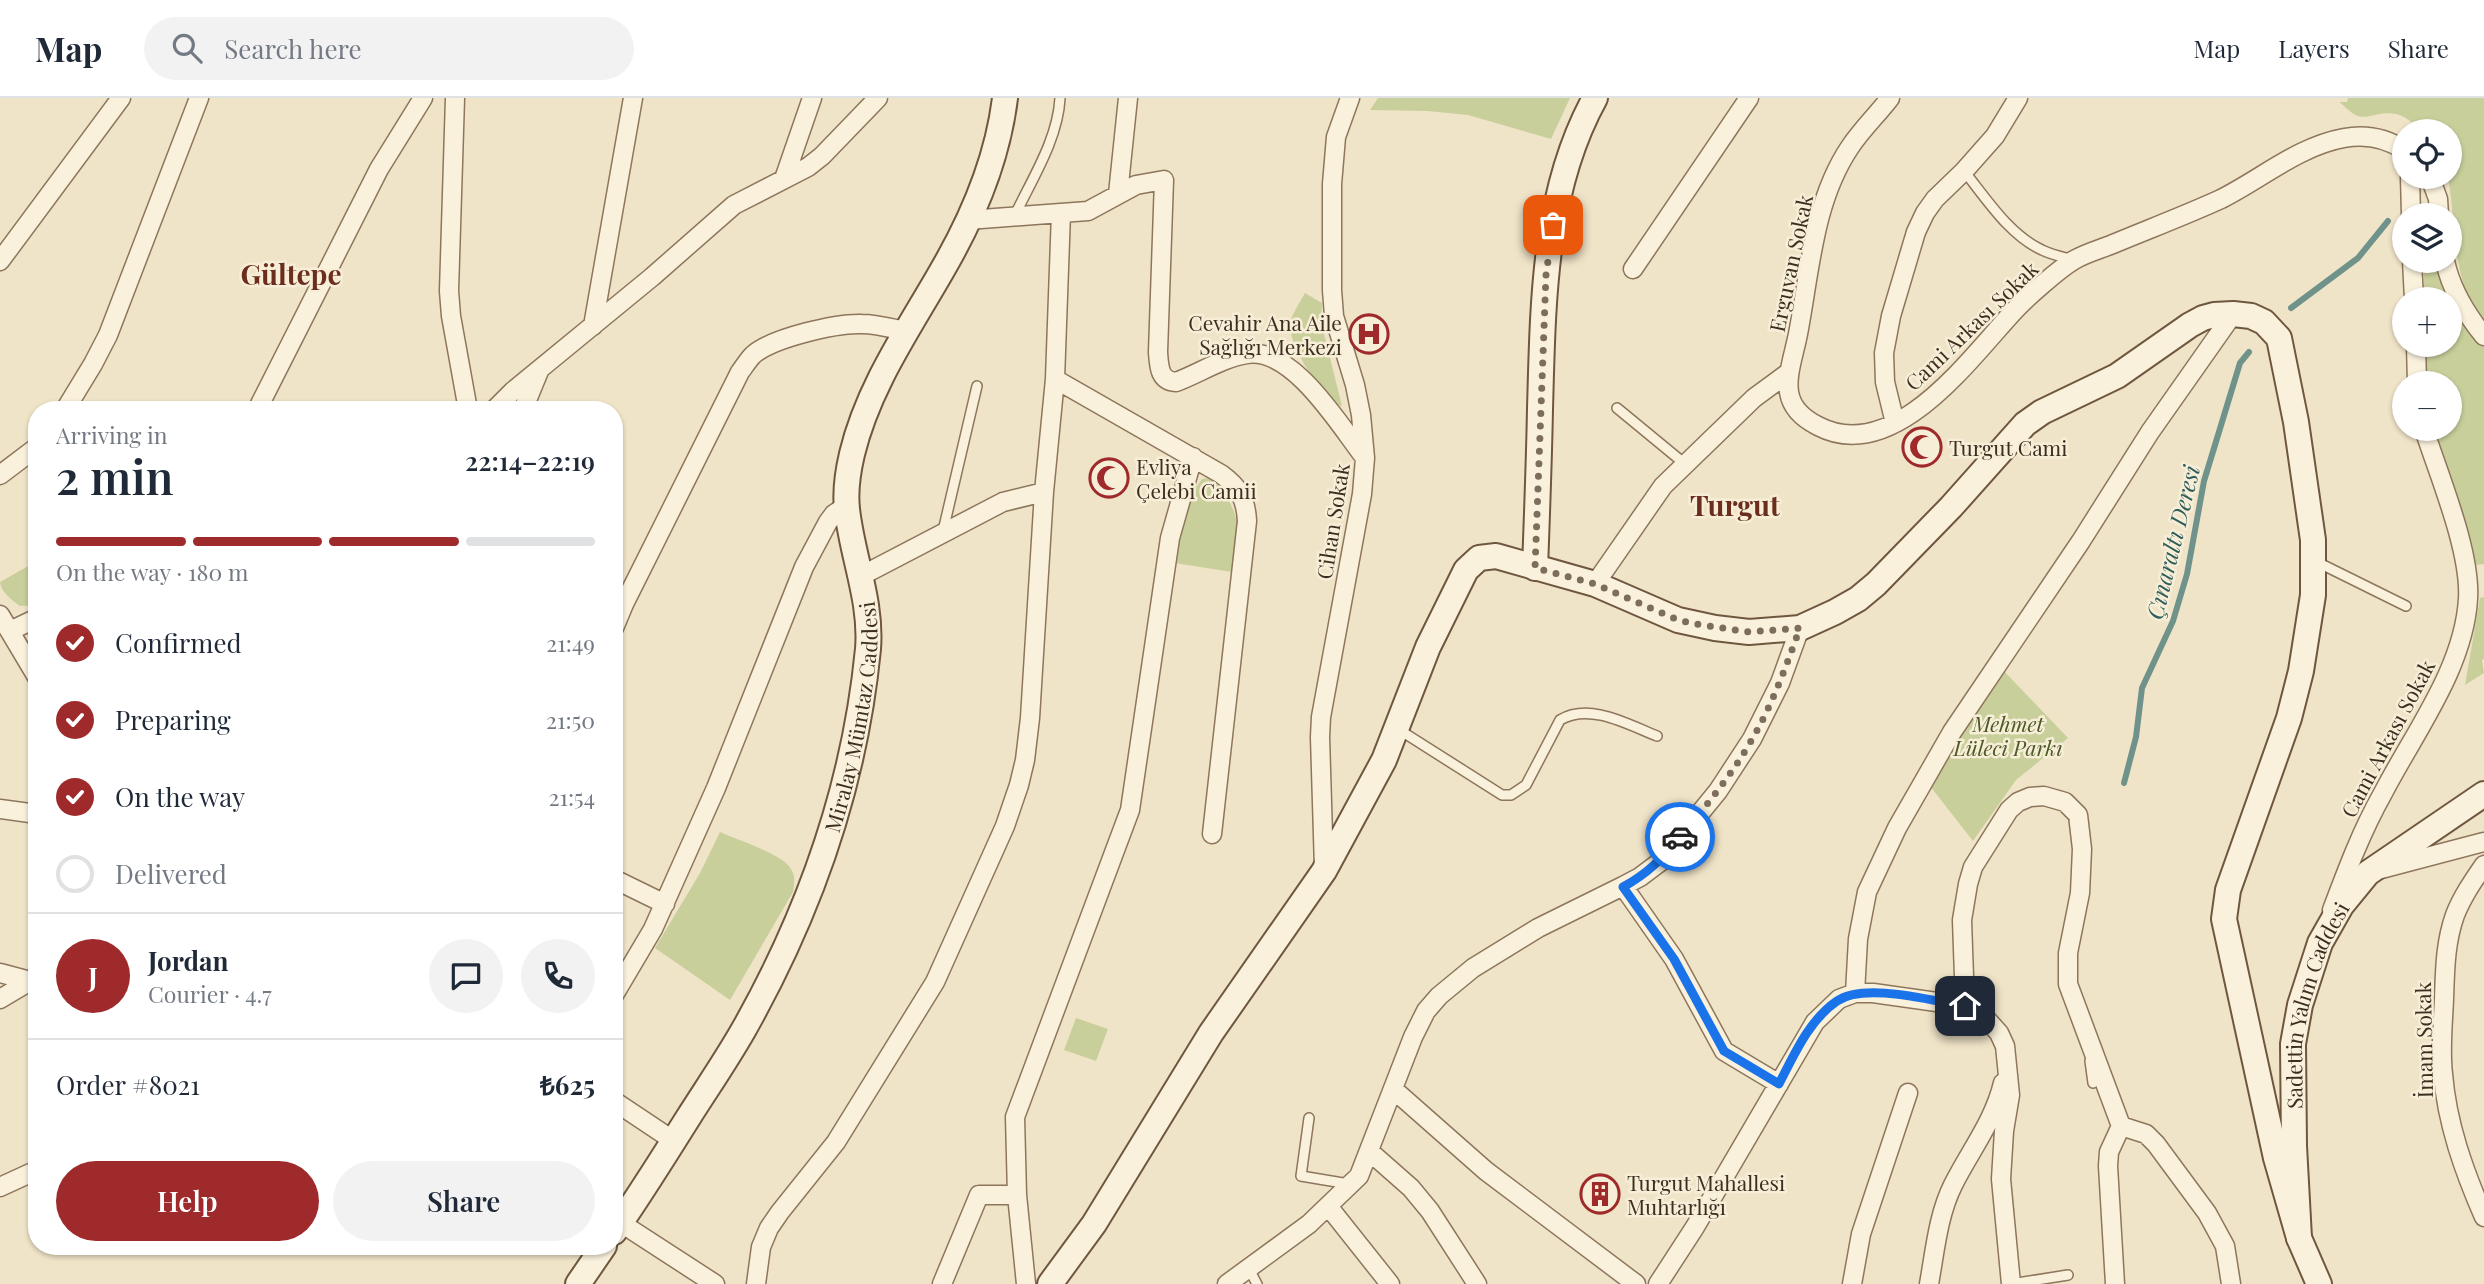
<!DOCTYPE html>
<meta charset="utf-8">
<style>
body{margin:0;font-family:"Playfair Display",serif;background:#f2f2f3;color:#1f2937;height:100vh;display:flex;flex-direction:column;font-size:26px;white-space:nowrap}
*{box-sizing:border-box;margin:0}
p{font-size:23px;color:#747a83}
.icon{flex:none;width:38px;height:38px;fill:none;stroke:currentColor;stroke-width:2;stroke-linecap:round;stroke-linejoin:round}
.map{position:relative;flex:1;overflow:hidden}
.side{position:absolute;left:28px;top:303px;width:595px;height:854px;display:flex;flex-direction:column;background:#fff;border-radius:28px;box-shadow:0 2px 5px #0004}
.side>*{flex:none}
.buttons{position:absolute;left:2392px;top:21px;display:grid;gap:14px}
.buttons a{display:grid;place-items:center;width:70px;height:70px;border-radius:50%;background:#fff;box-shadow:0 2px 5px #0004;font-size:35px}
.pin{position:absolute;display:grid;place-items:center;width:60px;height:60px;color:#fff;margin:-30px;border-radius:14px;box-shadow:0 4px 10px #0006}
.courier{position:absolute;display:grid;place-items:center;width:70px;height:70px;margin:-35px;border:5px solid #1a73e8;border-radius:50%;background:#fff;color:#222;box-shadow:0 2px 9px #0007}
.head em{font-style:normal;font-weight:600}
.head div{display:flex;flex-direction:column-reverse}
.head{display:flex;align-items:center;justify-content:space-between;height:119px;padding:0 28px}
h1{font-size:46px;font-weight:600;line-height:52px}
.bar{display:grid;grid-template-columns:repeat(4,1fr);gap:10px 7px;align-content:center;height:84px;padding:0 28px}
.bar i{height:9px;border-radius:5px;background:#e0e1e3}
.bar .selected{background:#9e2a2b}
.bar p{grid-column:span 4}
.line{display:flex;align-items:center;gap:18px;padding:0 28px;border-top:2px solid #e0e1e3}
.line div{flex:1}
.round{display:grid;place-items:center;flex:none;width:74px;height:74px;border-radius:37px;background:#f2f2f3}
ol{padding:0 28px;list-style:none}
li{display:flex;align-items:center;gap:21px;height:77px}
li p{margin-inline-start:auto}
li .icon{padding:7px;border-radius:50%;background:#9e2a2b;color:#fff;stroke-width:4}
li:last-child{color:#747a83}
li i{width:38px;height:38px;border:4px solid #e0e1e3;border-radius:50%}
.button{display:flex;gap:14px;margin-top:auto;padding:14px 28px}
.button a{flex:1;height:80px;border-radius:42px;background:#9e2a2b;color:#fff;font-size:28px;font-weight:600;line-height:80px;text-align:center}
.button a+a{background:#f2f2f3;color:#1f2937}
header{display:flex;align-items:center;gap:42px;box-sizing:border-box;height:98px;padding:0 35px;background:#fff;border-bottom:2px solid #e0e1e3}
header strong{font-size:33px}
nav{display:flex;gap:38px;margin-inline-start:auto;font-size:24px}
.search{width:490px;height:63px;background:#f2f2f3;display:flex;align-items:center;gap:18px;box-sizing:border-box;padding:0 24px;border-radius:38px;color:#747a83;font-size:26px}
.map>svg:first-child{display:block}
.green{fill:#c9cf9b}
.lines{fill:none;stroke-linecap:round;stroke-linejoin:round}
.stream{stroke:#6f938a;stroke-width:6}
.lane-casing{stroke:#8d765c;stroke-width:12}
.street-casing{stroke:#8d765c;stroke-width:21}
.secondary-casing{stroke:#6f573f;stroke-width:28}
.lane{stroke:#faf1dc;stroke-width:9}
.street{stroke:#faf1dc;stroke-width:18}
.secondary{stroke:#faf1dc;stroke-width:24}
.done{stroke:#7c6e5b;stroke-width:7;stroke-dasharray:0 12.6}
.route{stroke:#1a73e8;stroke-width:9}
.labels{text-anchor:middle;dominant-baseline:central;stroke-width:5;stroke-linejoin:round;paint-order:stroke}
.street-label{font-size:21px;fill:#3d2e20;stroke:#f7eed8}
.poi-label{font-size:21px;fill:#3d2e20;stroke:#f7eed8;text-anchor:start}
.park-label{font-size:21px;font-style:italic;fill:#4d5a26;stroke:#f7eed8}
.water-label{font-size:23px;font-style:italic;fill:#2f5d5a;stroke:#f7eed8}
.district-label{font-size:28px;font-weight:bold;fill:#6b2e1e;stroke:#f7eed8}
</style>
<header>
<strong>Map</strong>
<div class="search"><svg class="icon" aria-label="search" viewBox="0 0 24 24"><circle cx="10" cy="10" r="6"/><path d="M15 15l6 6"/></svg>Search here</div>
<nav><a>Map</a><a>Layers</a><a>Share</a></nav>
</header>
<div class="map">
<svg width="2484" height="1186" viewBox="0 0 2484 1186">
<rect width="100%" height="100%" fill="#f0e4c8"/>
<path class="green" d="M1378,0h192l-19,41 -83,-24 -41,-4 -57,-1z
M2348,0h136v224c-34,-41 -27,-96 -36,-145h2v-46h-30c-13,-16 -25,-21 -45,-16 -6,1 -12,3 -17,1 -7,-2 -13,-10 -19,-14h8z
M2424,163h10c9,31 26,64 50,86v217l-8,1 -6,-25 -36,-111h16v-46h-24l-1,-38h25v-46h-26z
M1305,195l17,10 -1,19 21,84c-18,-4 -55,-63 -52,-83 2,-9 10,-21 15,-30z
M1207,380c15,5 27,29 30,44 3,15 -3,34 -5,50l-57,-9c4,-28 9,-61 27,-84z
M37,463v44l-17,1c-8,-6 -19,-14 -20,-24z
M2484,499v62l-2,1 2,13 -19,12 15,-87z
M2003,572l65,68 -52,42 -43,61 -43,-55z
M720,734c17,8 63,22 71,37 5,8 3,15 2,23l-63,108 -75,-52 45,-75z
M1076,920l32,11 -12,32 -32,-11z"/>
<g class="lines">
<path class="stream" d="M2291,210l67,-50 30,-37
M2124,685l12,-46 6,-49 31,-67 14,-47 17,-93 36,-118 9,-11"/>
<g class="lane-casing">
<path id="lane" d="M1964,73c22,27 45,64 78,79 10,5 21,7 32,10
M1015,117c17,-36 43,-76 45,-117
M1617,310l68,56
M943,433l34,-145
M2317,464l89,44
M1398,631l104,66h9l15,-10 34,-65c30,-18 69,5 97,16
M2090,963l3,22
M1309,1020l-8,58 48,8
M1249,1171l8,15
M2011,1186l57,-9"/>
</g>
<g class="street-casing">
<path id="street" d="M455,0l-6,193 2,25 17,94
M1890,0c-13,17 -28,31 -40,49 -37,55 -40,125 -52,187 -8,39 -24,70 20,92 76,40 152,-68 196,-115 12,-13 45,-42 60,-51 12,-7 27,-11 39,-16 36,-15 73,-29 108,-45 40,-20 78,-53 123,-61 22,-4 42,0 60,12
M2410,79l1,38
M2430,79l8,22 1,16
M784,81l28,-81
M1118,96l10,-96
M1061,115l27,-2 48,-26 28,-5 -6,172c1,14 1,29 18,30 24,-9 46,-24 71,-28 46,-7 93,72 118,104
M0,163l121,-163
M2412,163l2,38
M2445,163c6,28 21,53 39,75
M1633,171l116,-171
M593,228l40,-228
M2416,247l1,38
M1055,281l166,95c18,13 25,25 26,47l-35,313
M65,312l28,-46 15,-29 91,-237
M257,312l122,-241 44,-71
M494,312l19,-19 139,-114 82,-72 74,-38 14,-11 56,-58
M523,312l16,-39
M1895,325l-10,-41 -1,-29 7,-37 25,-84 9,-19 10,-14 29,-28 31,-35 23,-38
M0,377l37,-28
M859,479l144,-75 41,-10
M1595,486l68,-98 91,-88 34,-25
M0,517l37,62
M614,530l10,-24 116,-232c4,-5 8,-12 13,-17 19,-17 83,-32 109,-31 14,0 29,4 43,7
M10,533l27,-13
M0,711l37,5
M2484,767c-11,16 -22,32 -29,50 -10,28 -10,56 -11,84 -1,25 -4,51 -1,75 4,50 21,97 41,143
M1324,770l-4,-131 1,-20 41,-223 3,-36 -4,-43 -6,-30 -21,-69 -2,-26v-106l4,-47 14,-39
M2381,771l103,-27
M614,781l51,25
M1623,788l51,73 50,92 55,33
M2332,812c15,-40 30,-80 51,-117 31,-60 81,-125 85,-194 3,-48 -29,-123 -44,-170
M0,875l30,8
M1855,895l3,-54 9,-47 30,-64 55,-96 129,-191 69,-109 83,-118
M614,897l39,-66 63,-141 88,-221 24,-45 6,-8 12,-8
M0,901l37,-22
M1965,908l-3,-86 6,-36 5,-17 36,-57 9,-8 12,-5 14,-1 21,6 13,13 4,34 -2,44 -12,60v31l53,142
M1393,991l93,82 150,113
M614,1003l60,40
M2121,1028l25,8 10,10 51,69 18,33 6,38
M1369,1053l42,37 19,23 47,73
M0,1089l37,-17
M1328,1108l62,78
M621,1125l94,61
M756,1186l5,-37 8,-19 11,-16 56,-70 99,-160 70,-156 14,-41 6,-25 5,-42 14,-226 11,-113 6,-166 -93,7
M942,1186l37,-89h38
M1026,1186l-9,-89 -2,-78 115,-307 40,-272 23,-81
M1227,1186l82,-60 50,-48 54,-139 13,-26 13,-15 34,-28 65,-40 85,-42 17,-9 20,-15 58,-71 34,-52 28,-56 20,-55
M1658,1186l37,-57 120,-205 24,-23 16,-6h18l92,13 15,6 19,21 6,13 5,49 -6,36 -3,48 10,105
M1852,1186l9,-50 47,-141
M1929,1186c6,-33 9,-69 24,-99 17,-34 41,-64 50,-102
M2115,1186l-7,-118 1,-14 12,-26"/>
</g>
<g class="secondary-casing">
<g id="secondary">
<path d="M1535,470c2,-53 4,-106 5,-159 3,-105 3,-217 55,-311"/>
<path id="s1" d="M614,1134c26,-37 50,-76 74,-114 19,-30 39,-59 56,-89 66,-117 111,-246 124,-380 4,-48 -16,-93 -21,-140 -2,-18 1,-38 5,-55 17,-71 61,-131 96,-194 28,-50 50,-104 57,-162"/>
<path d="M578,1186l26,-38"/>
<path d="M1050,1186l44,-60 117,-191 113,-162 60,-111 44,-113 38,-77 13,-12 17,-2 99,28 83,36 37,8 34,4 51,-4 35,-16 23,-13 18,-15 75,-77 74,-83 17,-12 75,-36 73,-51 13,-7 11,-3 19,-1 18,2 13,6 15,16 17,84 17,118v55l-12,76 -12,47 -61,172 -4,29 52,239 23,80"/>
<path id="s2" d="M2319,1186l-20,-46 -5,-92 -1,-102 7,-39 20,-62 21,-37 27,-33 116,-79"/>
</g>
</g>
<use href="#lane" class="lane"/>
<use href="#street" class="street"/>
<use href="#secondary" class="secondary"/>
</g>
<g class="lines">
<path class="done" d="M1553,127l-7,50 -11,293 60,16 83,36 18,4 53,8 51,-4c-14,38 -28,78 -49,113 -20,35 -45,65 -71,96"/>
<path class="route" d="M1680,739c-17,21 -33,37 -57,50l51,72 50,92 55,33c15,-29 30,-64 58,-83 28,-19 95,0 128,5"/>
</g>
<defs>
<g id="hospital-ring" transform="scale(2.0125)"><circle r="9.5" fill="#f7eed8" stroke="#9e2a2b" stroke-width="1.5"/><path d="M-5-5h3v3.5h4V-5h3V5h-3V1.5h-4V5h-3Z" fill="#9e2a2b"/></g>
<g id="mosque-ring" transform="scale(2.0125)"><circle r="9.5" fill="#f7eed8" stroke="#9e2a2b" stroke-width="1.5"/><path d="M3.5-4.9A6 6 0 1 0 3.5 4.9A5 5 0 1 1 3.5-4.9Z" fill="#9e2a2b"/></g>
<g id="building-ring" transform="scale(2.0125)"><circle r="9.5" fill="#f7eed8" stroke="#9e2a2b" stroke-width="1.5"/><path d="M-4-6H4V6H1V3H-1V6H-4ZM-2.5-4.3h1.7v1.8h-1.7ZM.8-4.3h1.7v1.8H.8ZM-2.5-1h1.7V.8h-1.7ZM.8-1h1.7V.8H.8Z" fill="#9e2a2b"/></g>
</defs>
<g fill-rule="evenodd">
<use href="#hospital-ring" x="1369" y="236"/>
<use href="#mosque-ring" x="1922" y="349"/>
<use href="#mosque-ring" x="1109" y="380"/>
<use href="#building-ring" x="1600" y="1096"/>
</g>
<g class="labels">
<g class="street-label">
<text transform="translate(1790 165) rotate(-78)">Erguvan Sokak</text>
<text transform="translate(1971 227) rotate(-44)">Cami Arkası Sokak</text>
<text transform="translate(1332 423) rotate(-81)">Cihan Sokak</text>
<text stroke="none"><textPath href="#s1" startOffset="574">Miralay Mümtaz Caddesi</textPath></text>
<text transform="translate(2387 640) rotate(-62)">Cami Arkası Sokak</text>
<text stroke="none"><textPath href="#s2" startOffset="287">Sadettin Yalım Caddesi</textPath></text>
<text transform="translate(2423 942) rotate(-91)">İmam Sokak</text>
</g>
<g class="poi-label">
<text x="1342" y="224" text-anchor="end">Cevahir Ana Aile<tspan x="1342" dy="24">Sağlığı Merkezi</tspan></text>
<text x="1949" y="349">Turgut Cami</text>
<text x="1136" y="368">Evliya<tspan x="1136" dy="24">Çelebi Camii</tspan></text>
<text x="1627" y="1084">Turgut Mahallesi<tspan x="1627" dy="24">Muhtarlığı</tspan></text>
</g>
<g class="park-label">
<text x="2008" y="625">Mehmet<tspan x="2008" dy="24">Lüleci Parkı</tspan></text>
</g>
<g class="water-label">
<text transform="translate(2172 444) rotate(-76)">Çınaraltı Deresi</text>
</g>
<g class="district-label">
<text x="291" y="175">Gültepe</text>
<text x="1735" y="406">Turgut</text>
</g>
</g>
</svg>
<div class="buttons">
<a><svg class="icon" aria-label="locate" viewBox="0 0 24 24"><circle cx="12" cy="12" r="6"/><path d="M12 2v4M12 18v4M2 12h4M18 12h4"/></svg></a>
<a><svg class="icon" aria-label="layers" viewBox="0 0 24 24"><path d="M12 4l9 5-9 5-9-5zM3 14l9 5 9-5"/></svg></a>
<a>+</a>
<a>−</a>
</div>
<div class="pin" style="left:1553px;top:127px;background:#ea580c"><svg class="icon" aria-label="bag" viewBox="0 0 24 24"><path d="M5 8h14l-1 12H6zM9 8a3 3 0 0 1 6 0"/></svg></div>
<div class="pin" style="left:1965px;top:908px;background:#1f2937"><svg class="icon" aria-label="home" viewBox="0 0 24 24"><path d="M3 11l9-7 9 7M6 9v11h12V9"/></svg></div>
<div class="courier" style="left:1680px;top:739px"><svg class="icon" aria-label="car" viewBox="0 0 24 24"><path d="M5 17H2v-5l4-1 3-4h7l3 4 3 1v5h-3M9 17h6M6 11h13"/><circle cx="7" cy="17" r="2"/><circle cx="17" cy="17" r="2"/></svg></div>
<section class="side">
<div class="head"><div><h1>2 min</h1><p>Arriving in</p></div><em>22:14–22:19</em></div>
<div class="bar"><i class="selected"></i><i class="selected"></i><i class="selected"></i><i></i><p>On the way · 180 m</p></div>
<ol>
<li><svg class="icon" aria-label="check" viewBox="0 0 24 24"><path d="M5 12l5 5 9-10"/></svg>Confirmed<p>21:49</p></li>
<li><svg class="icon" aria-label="check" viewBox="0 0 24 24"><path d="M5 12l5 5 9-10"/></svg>Preparing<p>21:50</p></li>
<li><svg class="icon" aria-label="check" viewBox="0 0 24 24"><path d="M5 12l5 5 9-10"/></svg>On the way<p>21:54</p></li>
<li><i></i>Delivered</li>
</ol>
<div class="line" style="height:126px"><b class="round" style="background:#9e2a2b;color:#fff">J</b><div><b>Jordan</b><p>Courier · 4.7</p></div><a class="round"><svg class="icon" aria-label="chat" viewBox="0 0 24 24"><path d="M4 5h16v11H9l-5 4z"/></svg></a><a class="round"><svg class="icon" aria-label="phone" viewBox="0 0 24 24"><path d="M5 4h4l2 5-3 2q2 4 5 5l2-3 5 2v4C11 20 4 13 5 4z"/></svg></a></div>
<div class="line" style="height:91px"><div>Order #8021</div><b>₺625</b></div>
<div class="button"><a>Help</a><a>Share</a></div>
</section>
</div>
